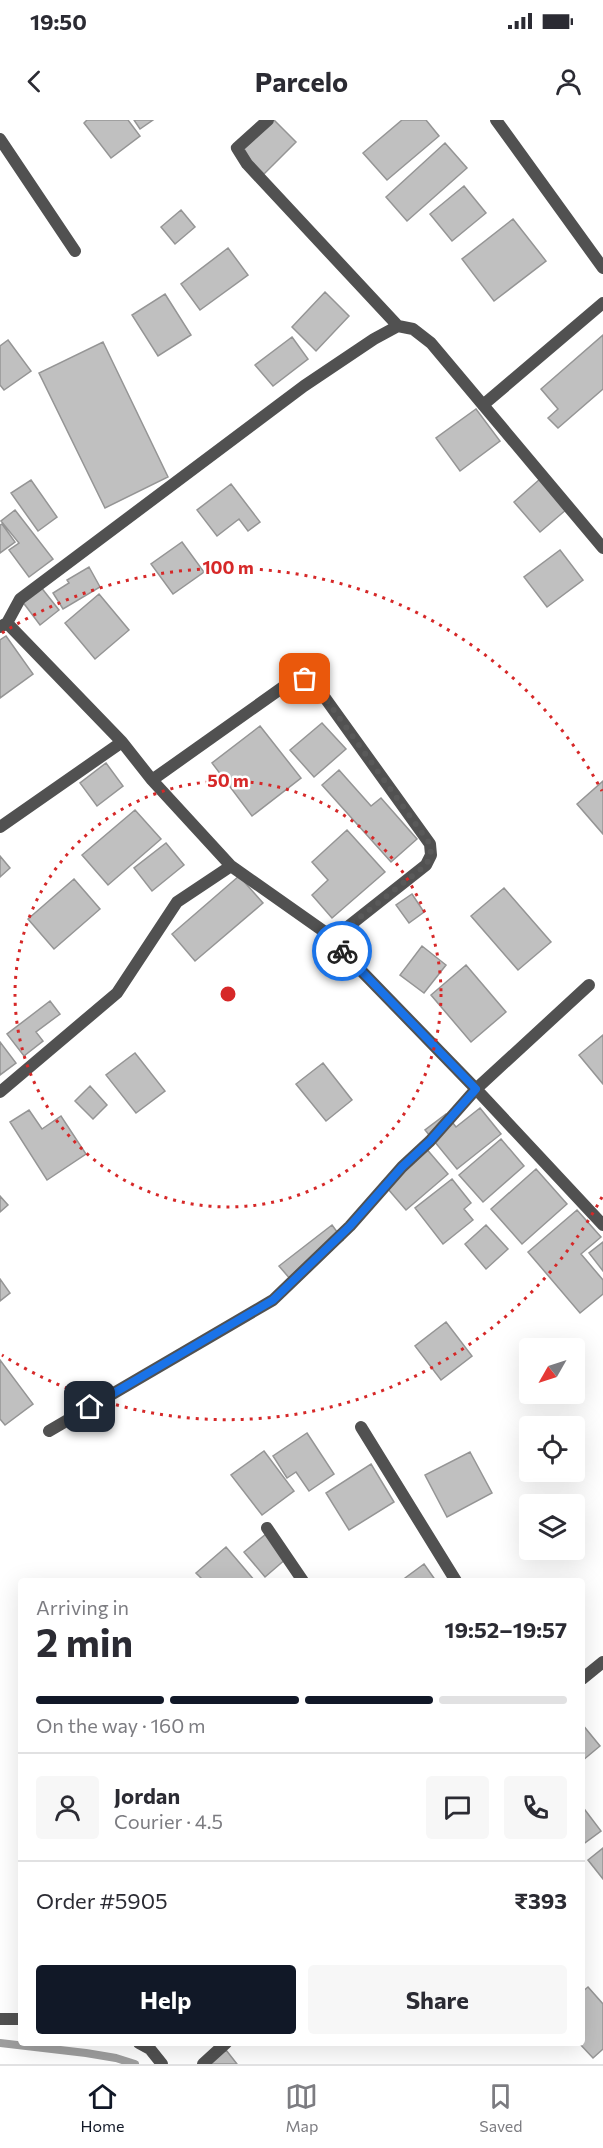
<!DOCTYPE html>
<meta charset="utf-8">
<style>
body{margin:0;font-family:Commissioner,sans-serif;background:#f7f7f7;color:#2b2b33;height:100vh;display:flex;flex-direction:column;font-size:22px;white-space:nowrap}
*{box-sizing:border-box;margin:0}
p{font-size:20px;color:#7c7c81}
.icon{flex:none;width:33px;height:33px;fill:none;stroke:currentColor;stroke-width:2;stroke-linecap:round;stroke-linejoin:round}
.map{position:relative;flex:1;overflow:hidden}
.sheet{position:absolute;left:18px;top:1458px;width:567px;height:468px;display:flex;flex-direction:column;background:#fff;border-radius:6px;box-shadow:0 6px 24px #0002}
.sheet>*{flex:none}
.needle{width:39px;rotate:231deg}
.controls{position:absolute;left:519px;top:1218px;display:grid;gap:12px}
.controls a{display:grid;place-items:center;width:66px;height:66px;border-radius:6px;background:#fff;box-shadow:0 6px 24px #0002;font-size:30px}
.pin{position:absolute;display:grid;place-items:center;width:51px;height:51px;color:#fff;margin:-26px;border-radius:12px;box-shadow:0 3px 9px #0006}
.courier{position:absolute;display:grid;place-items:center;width:60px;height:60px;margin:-30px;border:4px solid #1a73e8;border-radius:50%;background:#fff;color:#222;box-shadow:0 2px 8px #0007}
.summary em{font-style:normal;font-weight:700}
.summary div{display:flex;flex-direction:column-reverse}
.summary{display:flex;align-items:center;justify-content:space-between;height:102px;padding:0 18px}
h1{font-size:39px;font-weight:700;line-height:45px}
.bar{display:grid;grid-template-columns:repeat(4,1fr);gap:9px 6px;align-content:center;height:72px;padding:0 18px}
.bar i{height:8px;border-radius:4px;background:#e1e1e2}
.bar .on{background:#111827}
.bar p{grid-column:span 4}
.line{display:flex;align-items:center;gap:15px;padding:0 18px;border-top:2px solid #e1e1e2}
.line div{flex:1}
.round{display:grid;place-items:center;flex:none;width:63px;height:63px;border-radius:6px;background:#f7f7f7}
.primary-button{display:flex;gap:12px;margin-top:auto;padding:12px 18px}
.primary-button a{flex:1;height:69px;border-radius:6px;background:#111827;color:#fff;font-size:24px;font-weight:700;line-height:69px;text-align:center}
.primary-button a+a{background:#f7f7f7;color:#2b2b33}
.status{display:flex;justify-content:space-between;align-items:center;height:42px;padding:0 30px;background:#fff;direction:ltr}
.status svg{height:16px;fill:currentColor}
header{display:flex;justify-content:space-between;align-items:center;height:78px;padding:0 18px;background:#fff;font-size:27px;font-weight:700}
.tab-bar{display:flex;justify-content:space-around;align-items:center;height:84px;border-top:2px solid #e1e1e2;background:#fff;font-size:16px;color:#7c7c81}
.tab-bar a{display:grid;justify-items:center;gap:3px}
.tab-bar .on{color:#111827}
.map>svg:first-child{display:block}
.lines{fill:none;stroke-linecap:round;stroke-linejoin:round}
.stream{stroke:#9f9f9f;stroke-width:8}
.building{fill:#c0c0c0;stroke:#959595;stroke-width:1.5}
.street{stroke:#515151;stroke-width:12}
.done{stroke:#595959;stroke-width:6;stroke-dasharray:0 10.8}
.route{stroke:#1a73e8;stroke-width:8}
.ring{fill:none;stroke:#d62828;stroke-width:3;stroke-dasharray:3 6}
.centre{fill:#d62828;stroke:#fff;stroke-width:3}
.ring-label{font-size:18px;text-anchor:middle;font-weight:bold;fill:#d62828;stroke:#fff;stroke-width:5;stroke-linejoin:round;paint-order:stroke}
</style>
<div class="status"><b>19:50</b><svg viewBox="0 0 49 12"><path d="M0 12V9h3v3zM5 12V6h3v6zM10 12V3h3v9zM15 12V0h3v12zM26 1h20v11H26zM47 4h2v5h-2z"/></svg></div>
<header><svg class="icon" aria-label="back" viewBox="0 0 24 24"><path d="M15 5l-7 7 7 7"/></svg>Parcelo<svg class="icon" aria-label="person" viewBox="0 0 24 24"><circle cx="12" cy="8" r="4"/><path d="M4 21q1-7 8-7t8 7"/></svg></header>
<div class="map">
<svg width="603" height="1944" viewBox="0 0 603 1944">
<rect width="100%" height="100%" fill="#fff"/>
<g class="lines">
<path class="stream" d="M0,1923l86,10 30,5 19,6"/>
</g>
<path class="building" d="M87,0h41l12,16 -29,22 -27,-35z
M134,0h19l-13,9z
M272,0h2l22,22 -32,32 -23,-24z
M402,0h24l13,16 -52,44 -24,-27z
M445,23l22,25 -60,53 -21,-24z
M464,66l22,27 -34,28 -22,-27z
M181,90l14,17 -20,17 -14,-17z
M513,99l33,42 -52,40 -32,-42z
M228,128l20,27 -48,35 -19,-26z
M325,172l24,24 -33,35 -24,-24z
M165,174l26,41 -33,21 -26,-41z
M603,215v54l-45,39 -10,-10 10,-9 -17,-20z
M292,217l16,22 -35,27 -18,-21z
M8,220l23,31 -27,19 -4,-5v-39z
M103,222l65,135 -63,31 -66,-135z
M476,289l24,32 -40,30 -24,-33z
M540,359l27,30 -27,23 -26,-30z
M31,360l26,37 -19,14 -27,-38z
M231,364l29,38 -12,9 -9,-12 -22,17 -20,-26z
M15,390l38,49 -24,18 -20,-27 10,-7 -18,-22z
M2,404l13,18 -15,11v-28z
M182,422l22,30 -31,22 -22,-30z
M560,430l23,30 -36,27 -23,-30z
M89,447l11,20 -37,22 -10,-16 16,-10 -2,-3z
M40,466l19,24 -19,15 -18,-24z
M99,474l30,36 -34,29 -30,-36z
M6,516l27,38 -33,24v-58z
M322,603l24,26 -32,28 -24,-27z
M260,606l41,52 -49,38 -40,-53z
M106,643l17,23 -26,20 -17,-23z
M339,650l32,36 10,-8 36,41 -26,23 -69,-77z
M603,661v53l-26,-30z
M135,690l26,29 -53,46 -26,-30z
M347,710l38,42 -53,46 -20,-23 16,-15 -16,-18z
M166,723l18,22 -32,26 -18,-23z
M0,736l10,12 -10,9z
M239,756l24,27 -68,58 -23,-27z
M74,759l26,30 -46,40 -26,-30z
M504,768l47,54 -33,28 -47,-54z
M412,774l12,18 -15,11 -13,-18z
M422,826l24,19 -22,28 -24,-18z
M466,845l40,47 -35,30 -40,-47z
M50,881l10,13 -24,18 7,9 -19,15 -17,-22z
M603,915v49l-24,-29z
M0,922l16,21 -16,12z
M135,933l30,38 -29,22 -30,-38z
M323,943l29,37 -26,21 -30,-37z
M90,966l17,19 -14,14 -18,-18z
M480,988l21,26 -44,35 -32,-39 21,-16 10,13z
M29,990l13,19 19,-13 25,38 -39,26 -37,-58z
M501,1019l23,27 -41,36 -24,-27z
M424,1026l24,28 -42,36 -24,-28z
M536,1049l31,35 -45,40 -31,-35z
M452,1059l19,24 -7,6 9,11 -30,24 -28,-36z
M0,1076l8,9 -8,7z
M577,1090l24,27 -20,17 22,26v14l-23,19 -52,-61z
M332,1105l11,15 -52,40 -12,-14z
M486,1105l22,24 -22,20 -21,-25z
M603,1122v29l-14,-18z
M0,1159l10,14 -10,8z
M446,1202l26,34 -31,24 -26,-34z
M0,1240l33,44 -28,21 -5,-6z
M307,1313l27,41 -25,17 -13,-19 -9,6 -14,-22z
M264,1331l30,40 -32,24 -31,-40z
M470,1332l22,41 -45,24 -22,-42z
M371,1344l23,38 -45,28 -23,-37z
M266,1414l21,24 -22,19 -21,-25z
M226,1427l29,34h-51l-8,-8z
M424,1444l12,17h-35z
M582,1604l18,22 -18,15z
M582,1686l19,25 -19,14z
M603,1728v31l-15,-19z
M588,1867l15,17v45l-10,9 -14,-15h3v-51z
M226,1930l11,14h-28z"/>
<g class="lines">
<path class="street" d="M268,0l-31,28 10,16 151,162
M496,0l107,148
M0,19l75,112
M483,285l120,-102
M7,503l13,-24 284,-213 70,-47 24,-13 15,3 18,14 172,205
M0,507l7,-4 115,119 30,38 79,86 -54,36 -60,91 -117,99
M152,660l141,-100 12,-1 10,5 115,160 1,11 -5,10 -86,68 -1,9 4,10 133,137 127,136
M0,707l122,-85
M231,746l108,76
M361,1307l95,154
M49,1311l224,-131 77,-74 52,-59 28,-26 46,-52 113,-104
M267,1408l36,53
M582,1559l21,-17
M0,1899h21
M139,1923l11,6 12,15
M203,1944l23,-21"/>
</g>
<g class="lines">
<path class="done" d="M305,559l10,5 115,160 1,11 -5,10 -86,68 -1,9 3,9"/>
<path class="route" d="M90,1287l183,-107 77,-74 52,-59 28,-26 46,-52 -134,-138"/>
</g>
<g class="ring">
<circle cx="228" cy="874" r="213"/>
<path d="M602 1077A426 426 0 0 1 2 1235M2 513A426 426 0 0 1 602 671"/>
</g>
<circle cx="228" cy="874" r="9" class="centre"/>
<g class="ring-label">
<text x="228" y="454">100 m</text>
<text x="228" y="667">50 m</text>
</g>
</svg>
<div class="controls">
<a><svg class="needle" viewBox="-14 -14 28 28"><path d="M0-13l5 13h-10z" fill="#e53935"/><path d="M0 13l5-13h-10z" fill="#7c7c81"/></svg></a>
<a><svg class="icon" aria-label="locate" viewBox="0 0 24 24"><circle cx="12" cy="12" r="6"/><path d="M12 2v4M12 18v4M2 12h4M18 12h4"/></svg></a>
<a><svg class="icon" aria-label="layers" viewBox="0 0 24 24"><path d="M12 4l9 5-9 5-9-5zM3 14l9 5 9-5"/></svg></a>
</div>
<div class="pin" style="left:305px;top:559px;background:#ea580c"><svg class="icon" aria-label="bag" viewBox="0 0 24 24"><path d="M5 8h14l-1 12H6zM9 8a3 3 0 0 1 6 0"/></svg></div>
<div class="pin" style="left:90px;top:1287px;background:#1f2937"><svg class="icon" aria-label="home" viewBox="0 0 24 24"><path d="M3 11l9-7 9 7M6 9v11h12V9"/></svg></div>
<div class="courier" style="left:342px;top:831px"><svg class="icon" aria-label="bike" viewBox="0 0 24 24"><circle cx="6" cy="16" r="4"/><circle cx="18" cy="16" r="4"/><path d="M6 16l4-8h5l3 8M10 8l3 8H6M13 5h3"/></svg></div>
<section class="sheet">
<div class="summary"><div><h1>2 min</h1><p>Arriving in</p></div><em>19:52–19:57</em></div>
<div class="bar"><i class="on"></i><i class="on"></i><i class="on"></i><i></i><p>On the way · 160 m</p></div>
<div class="line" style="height:108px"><a class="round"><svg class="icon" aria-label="person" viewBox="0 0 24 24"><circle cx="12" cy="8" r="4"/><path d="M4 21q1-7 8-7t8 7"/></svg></a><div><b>Jordan</b><p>Courier · 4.5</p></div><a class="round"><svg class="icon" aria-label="chat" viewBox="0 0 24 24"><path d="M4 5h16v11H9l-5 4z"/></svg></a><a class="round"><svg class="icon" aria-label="phone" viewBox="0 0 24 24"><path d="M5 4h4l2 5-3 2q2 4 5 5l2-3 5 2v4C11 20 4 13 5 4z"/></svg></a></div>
<div class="line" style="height:78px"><div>Order #5905</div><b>₹393</b></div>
<div class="primary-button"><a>Help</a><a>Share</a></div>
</section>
</div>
<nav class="tab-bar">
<a class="on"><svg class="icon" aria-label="home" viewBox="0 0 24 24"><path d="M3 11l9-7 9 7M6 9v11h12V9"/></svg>Home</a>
<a><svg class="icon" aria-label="map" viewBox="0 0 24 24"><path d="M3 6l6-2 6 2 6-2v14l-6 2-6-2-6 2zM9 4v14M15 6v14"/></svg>Map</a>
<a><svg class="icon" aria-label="saved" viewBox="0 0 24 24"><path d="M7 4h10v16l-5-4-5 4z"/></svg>Saved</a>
</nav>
